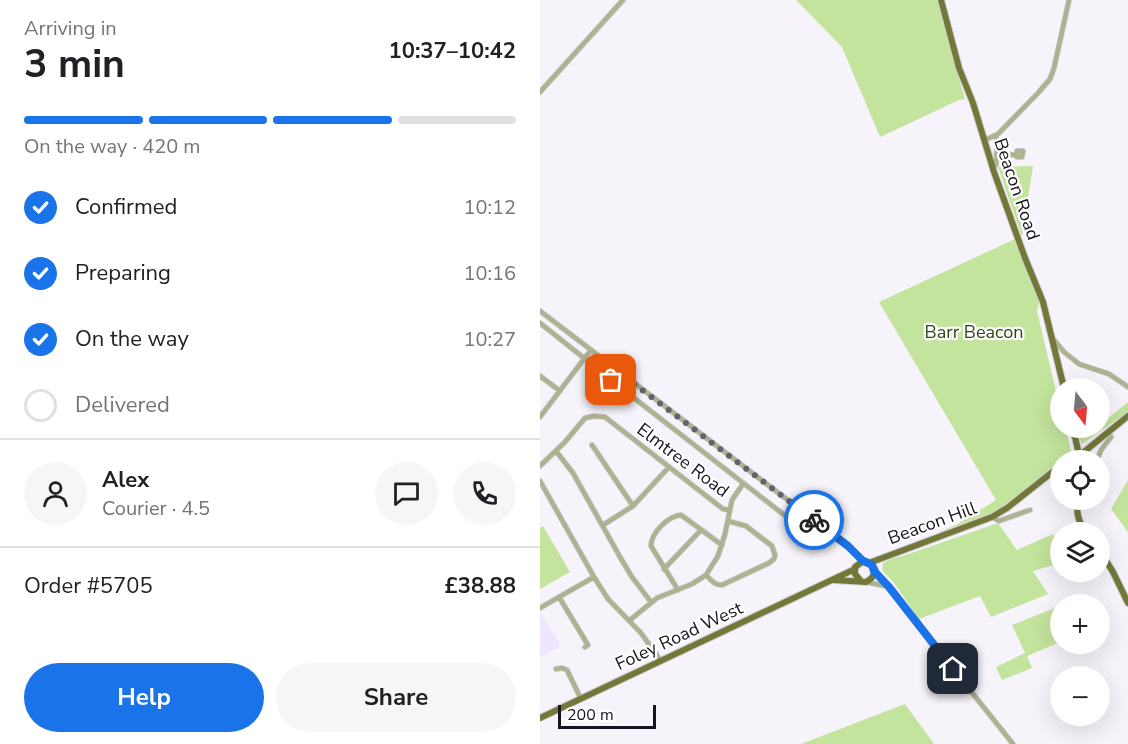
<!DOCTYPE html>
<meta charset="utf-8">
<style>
body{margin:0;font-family:"Nunito Sans",sans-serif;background:#f6f6f6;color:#202124;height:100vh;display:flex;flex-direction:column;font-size:22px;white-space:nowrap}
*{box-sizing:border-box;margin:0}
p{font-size:20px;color:#757577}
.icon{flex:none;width:33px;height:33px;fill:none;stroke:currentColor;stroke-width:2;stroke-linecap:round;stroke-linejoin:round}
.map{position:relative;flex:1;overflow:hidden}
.side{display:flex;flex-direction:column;background:#fff;width:540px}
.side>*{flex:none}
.needle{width:39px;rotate:164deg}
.controls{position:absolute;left:510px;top:378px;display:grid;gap:12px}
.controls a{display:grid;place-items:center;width:60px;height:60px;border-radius:50%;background:#fff;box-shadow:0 6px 24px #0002;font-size:30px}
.scale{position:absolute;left:18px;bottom:15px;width:98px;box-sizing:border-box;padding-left:6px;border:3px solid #18141f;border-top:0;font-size:16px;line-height:21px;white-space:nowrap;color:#18141f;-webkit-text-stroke:4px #fff;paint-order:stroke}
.pin{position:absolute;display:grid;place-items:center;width:51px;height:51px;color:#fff;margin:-26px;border-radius:12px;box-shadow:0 3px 9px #0006}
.courier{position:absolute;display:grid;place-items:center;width:60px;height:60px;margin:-30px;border:4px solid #1a73e8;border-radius:50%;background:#fff;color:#222;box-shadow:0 2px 8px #0007}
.overview em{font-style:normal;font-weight:700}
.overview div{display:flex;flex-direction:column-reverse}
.overview{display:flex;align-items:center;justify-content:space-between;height:102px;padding:0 24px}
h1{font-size:39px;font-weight:700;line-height:45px}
.bar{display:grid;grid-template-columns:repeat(4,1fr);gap:9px 6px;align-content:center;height:72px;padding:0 24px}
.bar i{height:8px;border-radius:4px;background:#e0e0e0}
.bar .selected{background:#1a73e8}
.bar p{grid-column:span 4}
.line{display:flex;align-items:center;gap:15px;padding:0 24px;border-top:2px solid #e0e0e0}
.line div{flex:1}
.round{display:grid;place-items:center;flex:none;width:63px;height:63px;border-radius:32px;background:#f6f6f6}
ol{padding:0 24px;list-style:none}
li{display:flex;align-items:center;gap:18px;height:66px}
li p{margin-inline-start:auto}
li .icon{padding:6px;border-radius:50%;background:#1a73e8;color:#fff;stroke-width:4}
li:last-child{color:#757577}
li i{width:33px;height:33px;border:3px solid #e0e0e0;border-radius:50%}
.button{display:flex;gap:12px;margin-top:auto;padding:12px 24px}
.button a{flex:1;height:69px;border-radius:36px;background:#1a73e8;color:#fff;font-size:24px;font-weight:700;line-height:69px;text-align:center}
.button a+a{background:#f6f6f6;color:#202124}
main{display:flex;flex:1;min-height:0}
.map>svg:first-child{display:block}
.built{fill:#eee6fe}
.green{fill:#c3e49d}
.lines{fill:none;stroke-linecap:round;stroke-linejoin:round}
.minor-casing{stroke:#d2cfd7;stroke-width:6}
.major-casing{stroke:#d2cfd7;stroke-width:8}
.minor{stroke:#adb290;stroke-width:4.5}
.major{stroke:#737839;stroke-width:6}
.done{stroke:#66626c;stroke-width:6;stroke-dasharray:0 10.8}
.route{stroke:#1a73e8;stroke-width:8}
.labels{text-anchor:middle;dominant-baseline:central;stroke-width:4.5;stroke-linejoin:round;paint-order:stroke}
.street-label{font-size:18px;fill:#18141f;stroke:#fff}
.park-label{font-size:18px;fill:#304411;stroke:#fff}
</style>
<main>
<section class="side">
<div class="overview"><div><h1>3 min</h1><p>Arriving in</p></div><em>10:37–10:42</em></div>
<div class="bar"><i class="selected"></i><i class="selected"></i><i class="selected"></i><i></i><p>On the way · 420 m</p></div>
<ol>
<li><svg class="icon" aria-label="check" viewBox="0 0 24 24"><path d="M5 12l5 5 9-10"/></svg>Confirmed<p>10:12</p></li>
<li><svg class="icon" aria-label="check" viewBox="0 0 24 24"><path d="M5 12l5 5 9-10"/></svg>Preparing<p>10:16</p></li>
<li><svg class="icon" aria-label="check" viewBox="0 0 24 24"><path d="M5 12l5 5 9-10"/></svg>On the way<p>10:27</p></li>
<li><i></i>Delivered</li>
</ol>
<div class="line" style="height:108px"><a class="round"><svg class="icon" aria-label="person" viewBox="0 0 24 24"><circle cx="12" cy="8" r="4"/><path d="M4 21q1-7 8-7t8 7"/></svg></a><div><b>Alex</b><p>Courier · 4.5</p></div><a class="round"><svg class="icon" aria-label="chat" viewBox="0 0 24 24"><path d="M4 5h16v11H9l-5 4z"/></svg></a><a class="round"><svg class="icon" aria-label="phone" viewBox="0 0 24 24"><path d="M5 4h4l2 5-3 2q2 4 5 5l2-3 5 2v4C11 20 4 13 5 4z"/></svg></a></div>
<div class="line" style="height:78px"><div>Order #5705</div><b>£38.88</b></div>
<div class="button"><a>Help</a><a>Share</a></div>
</section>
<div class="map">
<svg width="588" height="744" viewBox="0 0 588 744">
<rect width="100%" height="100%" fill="#f6f3fa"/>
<path class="built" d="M0,612l21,34 -21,11z"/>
<path class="green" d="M256,0h141l28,99 -6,1 -79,37 -38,-90z
M493,166l-11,71 -24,-70z
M475,239l24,63 -2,9 23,97v20h6l5,24c-25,21 -53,49 -82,63 -16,8 -34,12 -50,17l17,-7 40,-25 -117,-198z
M588,402v10l-46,32 -3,-7 16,-9h5v-3z
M588,480v52l-17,-23z
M458,523l19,27 36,-16 7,16v13l-27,8 15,23 -57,23 -11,-21 -61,23 -25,-36 -12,-13 1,-7 10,-5 10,-2z
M3,526l27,46 -30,17v-61z
M520,606v36l-33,14 5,12 -30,12 -6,-13 29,-14 -13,-28z
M365,704l29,40h-133z"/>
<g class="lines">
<g class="minor-casing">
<path id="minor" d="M0,92l83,-92
M445,140l13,-6 40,-41 12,-14 4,-11 15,-68
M457,154l20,1v2h5l1,-6h-6v4
M456,165l1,-20 -1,-10
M0,311l308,235 14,14 4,1
M0,323l54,43
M514,340l10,12 15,12 30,10 19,13
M0,376l20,15
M67,377l217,169
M0,417l50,-66
M52,445l41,61
M16,451l17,22 47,84 12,20 19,25
M557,460l4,-10 10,-13
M0,466l25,-24 20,-24 9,-2 11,1 118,92 6,1
M0,481l54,96 14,22 33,34 20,28
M452,517l7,4 31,-11
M63,525l30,-19 36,-39
M124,569l37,-39
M335,571l138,173
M166,575c5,5 8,10 16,10l47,-22 5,-4 1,-4 -3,-9 -26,-20 -18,-5
M326,582l20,4
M138,590l-27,-44c0,-13 17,-30 30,-31l41,30
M19,597l29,48 -3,2
M0,608l54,-31
M90,620l27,-22 35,-14 14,-9 12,-19 7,-22 7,-34 11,-16
M16,669l6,-1 5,2 14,29"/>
</g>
<g class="major-casing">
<path id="major" d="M401,0l18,68 14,35 21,69 31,86 18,44 21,86
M533,428l7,31
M534,460l54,-44
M538,500c-2,13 0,21 8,32
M560,551l13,21 15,31
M329,563l123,-46 15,-9 53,-42
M294,580l32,2c6,-3 8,-6 9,-13l-6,-6 -7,-1 -7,5v7l5,6
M0,718l315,-149"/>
</g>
<use href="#minor" class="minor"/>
<use href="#major" class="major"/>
</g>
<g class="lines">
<path class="done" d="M71,380l6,-9 197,149"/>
<path class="route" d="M274,520l34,26 14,14 10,5 2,6 15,16 64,82"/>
</g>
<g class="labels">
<g class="street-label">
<text transform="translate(477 189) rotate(71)">Beacon Road</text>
<text transform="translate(143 460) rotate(37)">Elmtree Road</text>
<text transform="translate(392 523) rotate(-20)">Beacon Hill</text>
<text transform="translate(139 636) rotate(-25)">Foley Road West</text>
</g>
<g class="park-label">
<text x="434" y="332">Barr Beacon</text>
</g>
</g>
</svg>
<div class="controls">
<a><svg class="needle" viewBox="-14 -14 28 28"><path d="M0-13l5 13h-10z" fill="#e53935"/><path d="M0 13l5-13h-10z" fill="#757577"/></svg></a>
<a><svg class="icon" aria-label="locate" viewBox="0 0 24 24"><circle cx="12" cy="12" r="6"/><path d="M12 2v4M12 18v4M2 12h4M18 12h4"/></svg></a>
<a><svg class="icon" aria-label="layers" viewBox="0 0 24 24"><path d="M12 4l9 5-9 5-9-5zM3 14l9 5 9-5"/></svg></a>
<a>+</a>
<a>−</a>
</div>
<div class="scale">200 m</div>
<div class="pin" style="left:71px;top:380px;background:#ea580c"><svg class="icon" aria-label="bag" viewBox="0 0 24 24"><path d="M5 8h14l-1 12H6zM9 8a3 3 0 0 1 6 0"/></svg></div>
<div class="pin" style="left:413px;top:669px;background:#1f2937"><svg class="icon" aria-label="home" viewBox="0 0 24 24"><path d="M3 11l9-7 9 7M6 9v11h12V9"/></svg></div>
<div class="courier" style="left:274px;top:520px"><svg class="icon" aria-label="bike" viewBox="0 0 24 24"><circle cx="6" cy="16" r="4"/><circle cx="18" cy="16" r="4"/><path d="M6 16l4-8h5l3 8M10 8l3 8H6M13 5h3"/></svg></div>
</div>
</main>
